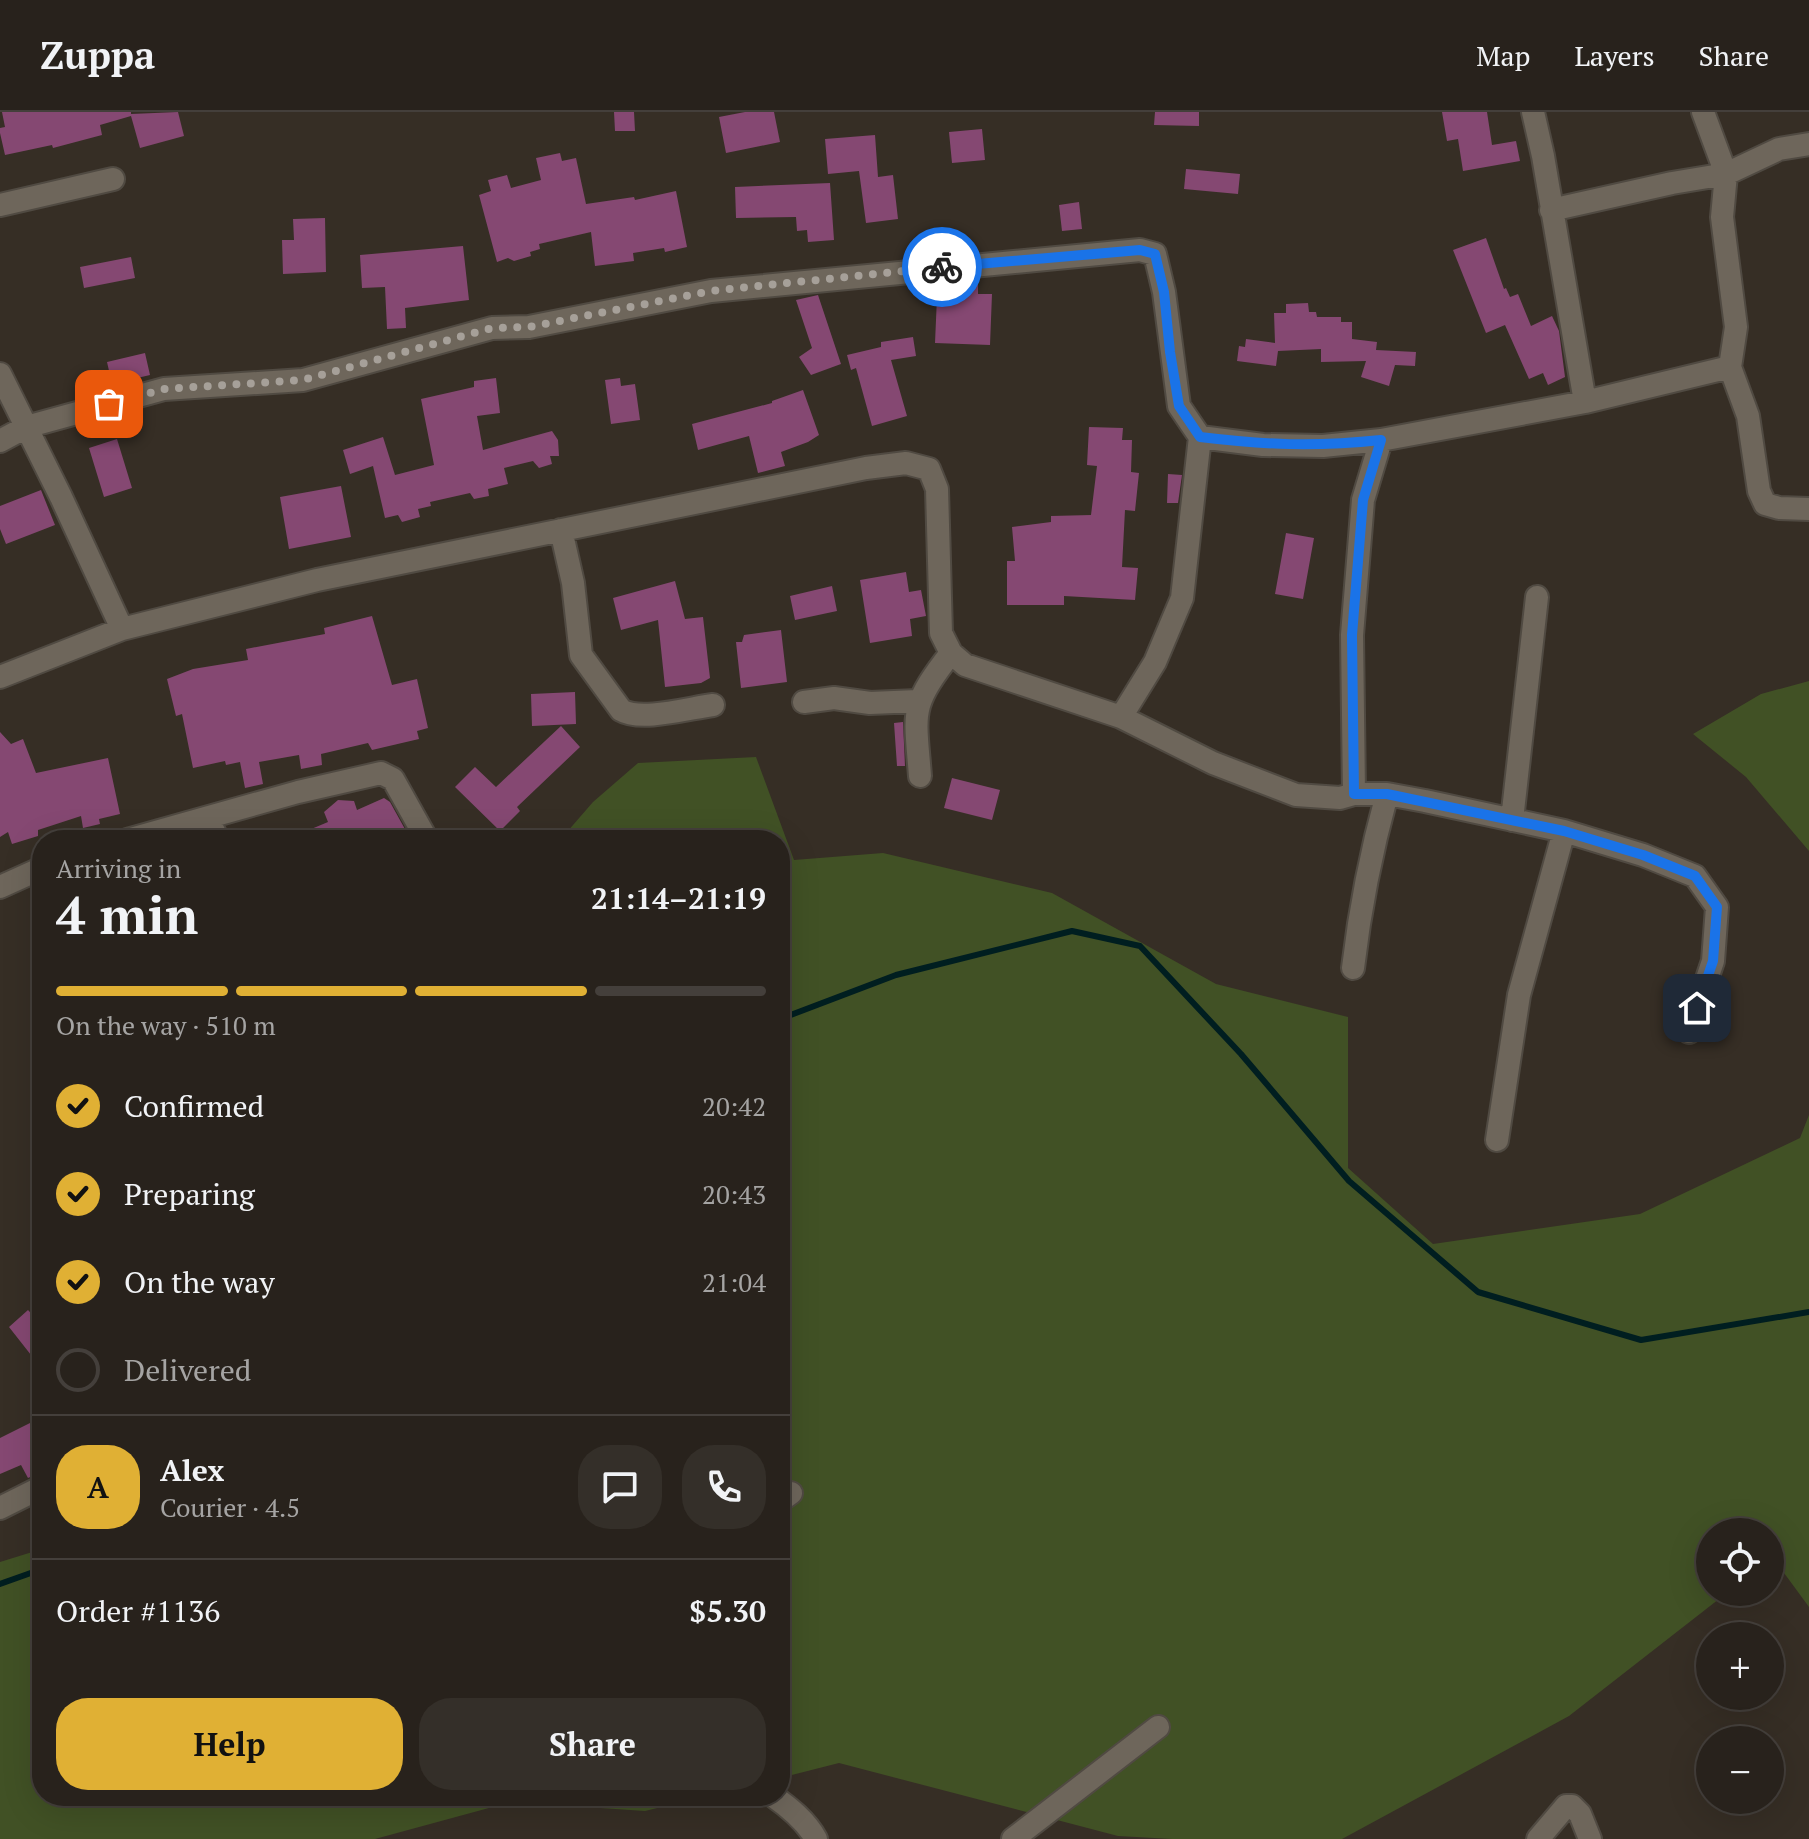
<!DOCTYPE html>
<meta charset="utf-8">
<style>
body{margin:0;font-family:"PT Serif",serif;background:#342f29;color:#f1f3f6;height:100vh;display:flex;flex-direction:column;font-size:30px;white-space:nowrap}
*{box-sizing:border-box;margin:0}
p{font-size:26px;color:#a5a4a3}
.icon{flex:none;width:44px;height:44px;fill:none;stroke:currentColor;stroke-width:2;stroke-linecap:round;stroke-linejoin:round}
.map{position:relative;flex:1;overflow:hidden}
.panel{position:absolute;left:32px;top:718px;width:758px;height:976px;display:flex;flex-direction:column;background:#28221c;border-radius:32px;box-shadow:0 8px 32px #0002,0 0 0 2px #443f3b}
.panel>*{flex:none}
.fabs{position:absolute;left:1696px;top:1406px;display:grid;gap:16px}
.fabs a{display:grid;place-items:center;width:88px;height:88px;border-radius:50%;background:#28221c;box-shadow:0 8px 32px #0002,0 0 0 2px #443f3b;font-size:40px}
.pin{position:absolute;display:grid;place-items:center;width:68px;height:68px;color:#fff;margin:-34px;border-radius:16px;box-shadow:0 4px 12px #0006}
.courier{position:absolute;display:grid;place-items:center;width:80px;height:80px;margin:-40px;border:6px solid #1a73e8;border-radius:50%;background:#fff;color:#222;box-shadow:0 2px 10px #0007}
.head em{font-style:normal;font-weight:700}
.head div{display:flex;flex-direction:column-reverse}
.head{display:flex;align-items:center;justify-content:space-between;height:136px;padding:0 24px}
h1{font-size:52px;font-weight:700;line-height:60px}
.bar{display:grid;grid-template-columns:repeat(4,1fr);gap:12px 8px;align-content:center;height:96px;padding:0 24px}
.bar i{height:10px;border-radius:6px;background:#443f3b}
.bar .on{background:#e0b034}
.bar p{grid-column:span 4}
.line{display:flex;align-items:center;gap:20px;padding:0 24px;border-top:2px solid #443f3b}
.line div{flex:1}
.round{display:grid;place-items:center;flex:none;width:84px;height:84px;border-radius:32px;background:#342f29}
ol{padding:0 24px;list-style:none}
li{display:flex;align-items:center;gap:24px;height:88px}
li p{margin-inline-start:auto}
li .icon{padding:8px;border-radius:50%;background:#e0b034;color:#111;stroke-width:4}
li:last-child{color:#a5a4a3}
li i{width:44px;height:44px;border:4px solid #443f3b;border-radius:50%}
.action{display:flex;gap:16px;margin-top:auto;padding:16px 24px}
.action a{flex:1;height:92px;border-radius:32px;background:#e0b034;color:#111;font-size:32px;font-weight:700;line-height:92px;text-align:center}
.action a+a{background:#342f29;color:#f1f3f6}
header{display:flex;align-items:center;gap:48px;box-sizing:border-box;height:112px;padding:0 40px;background:#28221c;border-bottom:2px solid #443f3b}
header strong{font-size:38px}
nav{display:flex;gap:44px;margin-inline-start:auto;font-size:28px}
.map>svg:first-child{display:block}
.green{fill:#415125}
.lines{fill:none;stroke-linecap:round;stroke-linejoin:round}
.stream{stroke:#001e20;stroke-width:6}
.building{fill:#854872}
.minor-casing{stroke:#504a42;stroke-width:26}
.minor{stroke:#6e665b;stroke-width:22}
.done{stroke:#a6a099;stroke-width:8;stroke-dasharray:0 14.4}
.route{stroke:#1a73e8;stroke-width:10}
</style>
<header>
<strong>Zuppa</strong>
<nav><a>Map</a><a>Layers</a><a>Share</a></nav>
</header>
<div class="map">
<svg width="1809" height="1727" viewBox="0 0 1809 1727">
<rect width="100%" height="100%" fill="#362e25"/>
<path class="green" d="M1809,569v170l-63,-74 -53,-43 68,-40z
M756,645l38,103 89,-7 169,40 164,91 132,33v151l85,76 207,-30 160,-76 9,-23v492l-36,-49 -3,1v-27h-60v60h18l-159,124 -227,123h-170l-54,-3 -279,-73 -59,15v-938h-220l33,-38 45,-39z
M42,1437v247h664l-61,15 -134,-9 -136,37h-375v-277z"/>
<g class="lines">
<path class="stream" d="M780,907l116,-44 176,-44 68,15 101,108 108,127 129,111 163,48 168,-28
M0,1472l42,-15"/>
</g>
<path class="building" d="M2,0h129v2l47,-2 6,24 -44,12 -9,-32 -31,9 2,10 -49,13 -1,-3 -47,10 -5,-22v-5l5,-1z
M614,0h20l1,19h-20z
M745,0h29l6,30 -54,11 -7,-36z
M1155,0h44v14l-45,-1z
M1442,0h45l5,33 24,-4 4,20 -57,10 -5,-32 -11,2z
M982,17l3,31 -33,3 -3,-31z
M875,23l3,42 15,-2 5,44 -32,4 -7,-52 -31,3 -3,-35z
M560,41l2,8 14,-3 10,46 48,-7 1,3 41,-9 11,56 -22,5 -1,-4 -31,5 1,8 -39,5 -4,-34 -52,12 1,5 -10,3 1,4 -17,5 -6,-3 -11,4 -18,-67 12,-4 -3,-11 19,-5 4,13 30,-8 -5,-22z
M1186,57l54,5 -2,20 -54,-5z
M830,71l4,57 -26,2 -1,-12 -10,1 -1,-14 -60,1 -1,-31z
M1079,90l3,27 -20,2 -3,-26z
M325,106l1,54 -43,2 -1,-34h12l-1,-21z
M1486,126l18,51 2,-1 4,9 8,-3 13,32 21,-10 7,15 6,46 -17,8 -5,-12 -14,6 -24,-54 -19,8 -33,-83z
M463,134l6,54 -64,8 1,20 -19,1 -2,-42 -23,1 -2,-33z
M131,145l4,21 -51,10 -4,-21z
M949,170l29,1v11h14l-2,51 -55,-2 2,-46h12z
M818,183l23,69 -30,11 -12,-18 13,-9 -16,-48z
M1308,191l1,9h7l1,5h24v5h11v17l25,3 -1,8 40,2 -1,14 -20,-1 -6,21 -28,-9 5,-16 -45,1v-13l-43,2 -2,15 -39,-5 2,-15 6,1 1,-8 29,4 -1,-30h12v-9z
M913,225l3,19 -25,4 16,56 -35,10 -16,-58 -5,2 -4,-15 34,-8v-5z
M145,241l5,22 -38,9 -5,-22z
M496,266l4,35 -23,3 6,34 69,-19 6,9 1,16h-9l2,8 -13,4 -6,-7 -29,7 4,16 -20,5 1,7 -15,3 -4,-6 -40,9 1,4 -13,3 2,8 -18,5 -4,-7 -13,3 -12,-52 -23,8 -7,-24 40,-13 12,38 39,-10 -13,-66 53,-12v-6z
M620,266l1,8 14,-2 5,36 -29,4 -6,-44z
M803,278l16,45 -11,7 -27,10 4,14 -27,7 -9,-37 -51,14 -6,-26 80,-21v-2z
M1089,315l34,1 -1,12h10l-1,32 8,1 -4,38 -10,-1 -3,57 16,1 -3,32 -71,-4v9h-57v-44h8l-3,-34 39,-5v-6l40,-1 6,-49 -10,-1z
M117,327l15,49 -28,9 -15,-49z
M1168,362l14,1 -4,28h-11z
M341,374l10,51 -62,12 -9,-52z
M41,378l14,35 -49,19 -6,-15v-23z
M1286,421l28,5 -11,61 -28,-5z
M906,460l3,20 12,-2 5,26 -16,3 2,17 -42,7 -10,-63z
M675,469l10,38 18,-2 7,61 -9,5 -36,4 -7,-67 -37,10 -8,-32z
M832,474l5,25 -42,9 -5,-24z
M372,504l20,69 25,-6 11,49 -11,3 2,8 -47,11 -4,-7 -47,11 1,11 -21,4 -2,-14 -40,7 4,22 -18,4 -5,-26 -14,3 -1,-4 -32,7 -11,-54 -6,2 -9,-37 26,-10 55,-9 -2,-11 79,-15 -1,-6z
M781,518l6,52 -46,6 -5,-46h6l2,-7z
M575,580l1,32 -44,2 -1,-32z
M903,610l2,44h-8l-3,-43z
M561,614l19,21 -63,60 3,4 -20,20 -45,-44 20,-20 21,20z
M0,620l11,12 12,-5 13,34 72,-15 12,56 -21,5 1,5 -17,4 -2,-12 -43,14v6l-26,8 -4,-12 -8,5z
M952,666l48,12 -8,30 -48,-12z
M384,686l6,4 21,38h-126l43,-18 -4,-10 14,-12 16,1 3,9z
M28,1198l14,15v44l-33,-42z
M32,1310l10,20v30l-14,6 -7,-13 -21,9v-36z"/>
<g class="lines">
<g class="minor-casing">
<path id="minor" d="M1533,0l10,44 42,246
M0,93l113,-26
M1551,98l121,-27 54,-9 -23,-62
M1730,255l18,49 11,75 6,13 14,4 30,1
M0,262l61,123 61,132
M1200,325l63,8 60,1 58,-6 204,-38 145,-35 6,-40 -14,-110 4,-43 53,-25 30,-5
M0,329l26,-14 138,-38 139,-9 189,-52 37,-1 182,-36 429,-41 15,4 9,38 15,114 21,31 -18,161 -27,64 -34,55
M561,418l12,53 8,72 40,55c20,12 68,-2 92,-5
M0,565l122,-48 195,-49 549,-112 40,-5 23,6 8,20 4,144 10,20 14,12 156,52 92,46 83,32 44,3 14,-4h33l38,7 139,30 79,24 52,21 22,31 -4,54 -24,71
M804,590l30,-4 36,5 48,-2
M920,664c-5,-65 -11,-69 31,-123
M1354,682l-2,-159 11,-135 18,-60
M208,707l10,21
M1512,708l25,-223
M127,728l171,-48 83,-19 12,6 34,61
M0,775l42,-19
M1353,856c7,-60 18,-116 34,-174
M1497,1028l22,-145 45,-164
M780,1389l11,-8
M0,1396l42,-21
M773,1684c17,12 33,25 43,43
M1013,1727l145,-112
M1538,1727l28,-33h6l8,8 10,25"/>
</g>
<use href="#minor" class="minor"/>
</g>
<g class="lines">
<path class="done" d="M109,292l55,-15 139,-9 189,-52 37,-1 182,-36 231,-24"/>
<path class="route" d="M942,155l198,-17 15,4 9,38 6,60 9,54 21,31c66,8 114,10 181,3l-18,60 -11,135 2,159h33l177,37 79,24 52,21 22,31 -4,54 -16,47"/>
</g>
</svg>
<div class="fabs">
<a><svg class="icon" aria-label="locate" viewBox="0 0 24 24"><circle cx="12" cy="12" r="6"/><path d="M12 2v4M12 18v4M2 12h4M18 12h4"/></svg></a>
<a>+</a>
<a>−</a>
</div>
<div class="pin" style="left:109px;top:292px;background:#ea580c"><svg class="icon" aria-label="bag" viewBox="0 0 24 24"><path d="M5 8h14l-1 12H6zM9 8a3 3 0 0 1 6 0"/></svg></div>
<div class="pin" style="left:1697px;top:896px;background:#1f2937"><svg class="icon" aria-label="home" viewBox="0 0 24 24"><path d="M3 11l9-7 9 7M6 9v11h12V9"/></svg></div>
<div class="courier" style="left:942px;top:155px"><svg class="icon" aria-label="bike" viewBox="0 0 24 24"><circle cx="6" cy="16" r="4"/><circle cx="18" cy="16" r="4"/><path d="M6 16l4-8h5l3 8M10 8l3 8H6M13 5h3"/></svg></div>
<section class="panel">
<div class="head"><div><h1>4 min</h1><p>Arriving in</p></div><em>21:14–21:19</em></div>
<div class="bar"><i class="on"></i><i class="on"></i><i class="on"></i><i></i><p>On the way · 510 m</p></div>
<ol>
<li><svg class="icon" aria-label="check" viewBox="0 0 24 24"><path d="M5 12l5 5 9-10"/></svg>Confirmed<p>20:42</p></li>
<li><svg class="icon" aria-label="check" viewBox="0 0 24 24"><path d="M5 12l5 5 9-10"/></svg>Preparing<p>20:43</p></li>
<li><svg class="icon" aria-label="check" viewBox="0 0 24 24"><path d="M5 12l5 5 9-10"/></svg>On the way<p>21:04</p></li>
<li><i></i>Delivered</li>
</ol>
<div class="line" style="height:144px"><b class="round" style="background:#e0b034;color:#111">A</b><div><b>Alex</b><p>Courier · 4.5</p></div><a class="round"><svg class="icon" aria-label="chat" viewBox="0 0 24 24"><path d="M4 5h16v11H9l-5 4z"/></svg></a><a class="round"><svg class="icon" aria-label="phone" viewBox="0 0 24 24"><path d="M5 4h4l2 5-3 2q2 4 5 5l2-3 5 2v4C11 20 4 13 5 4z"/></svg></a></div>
<div class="line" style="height:104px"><div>Order #1136</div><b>$5.30</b></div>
<div class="action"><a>Help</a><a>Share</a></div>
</section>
</div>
